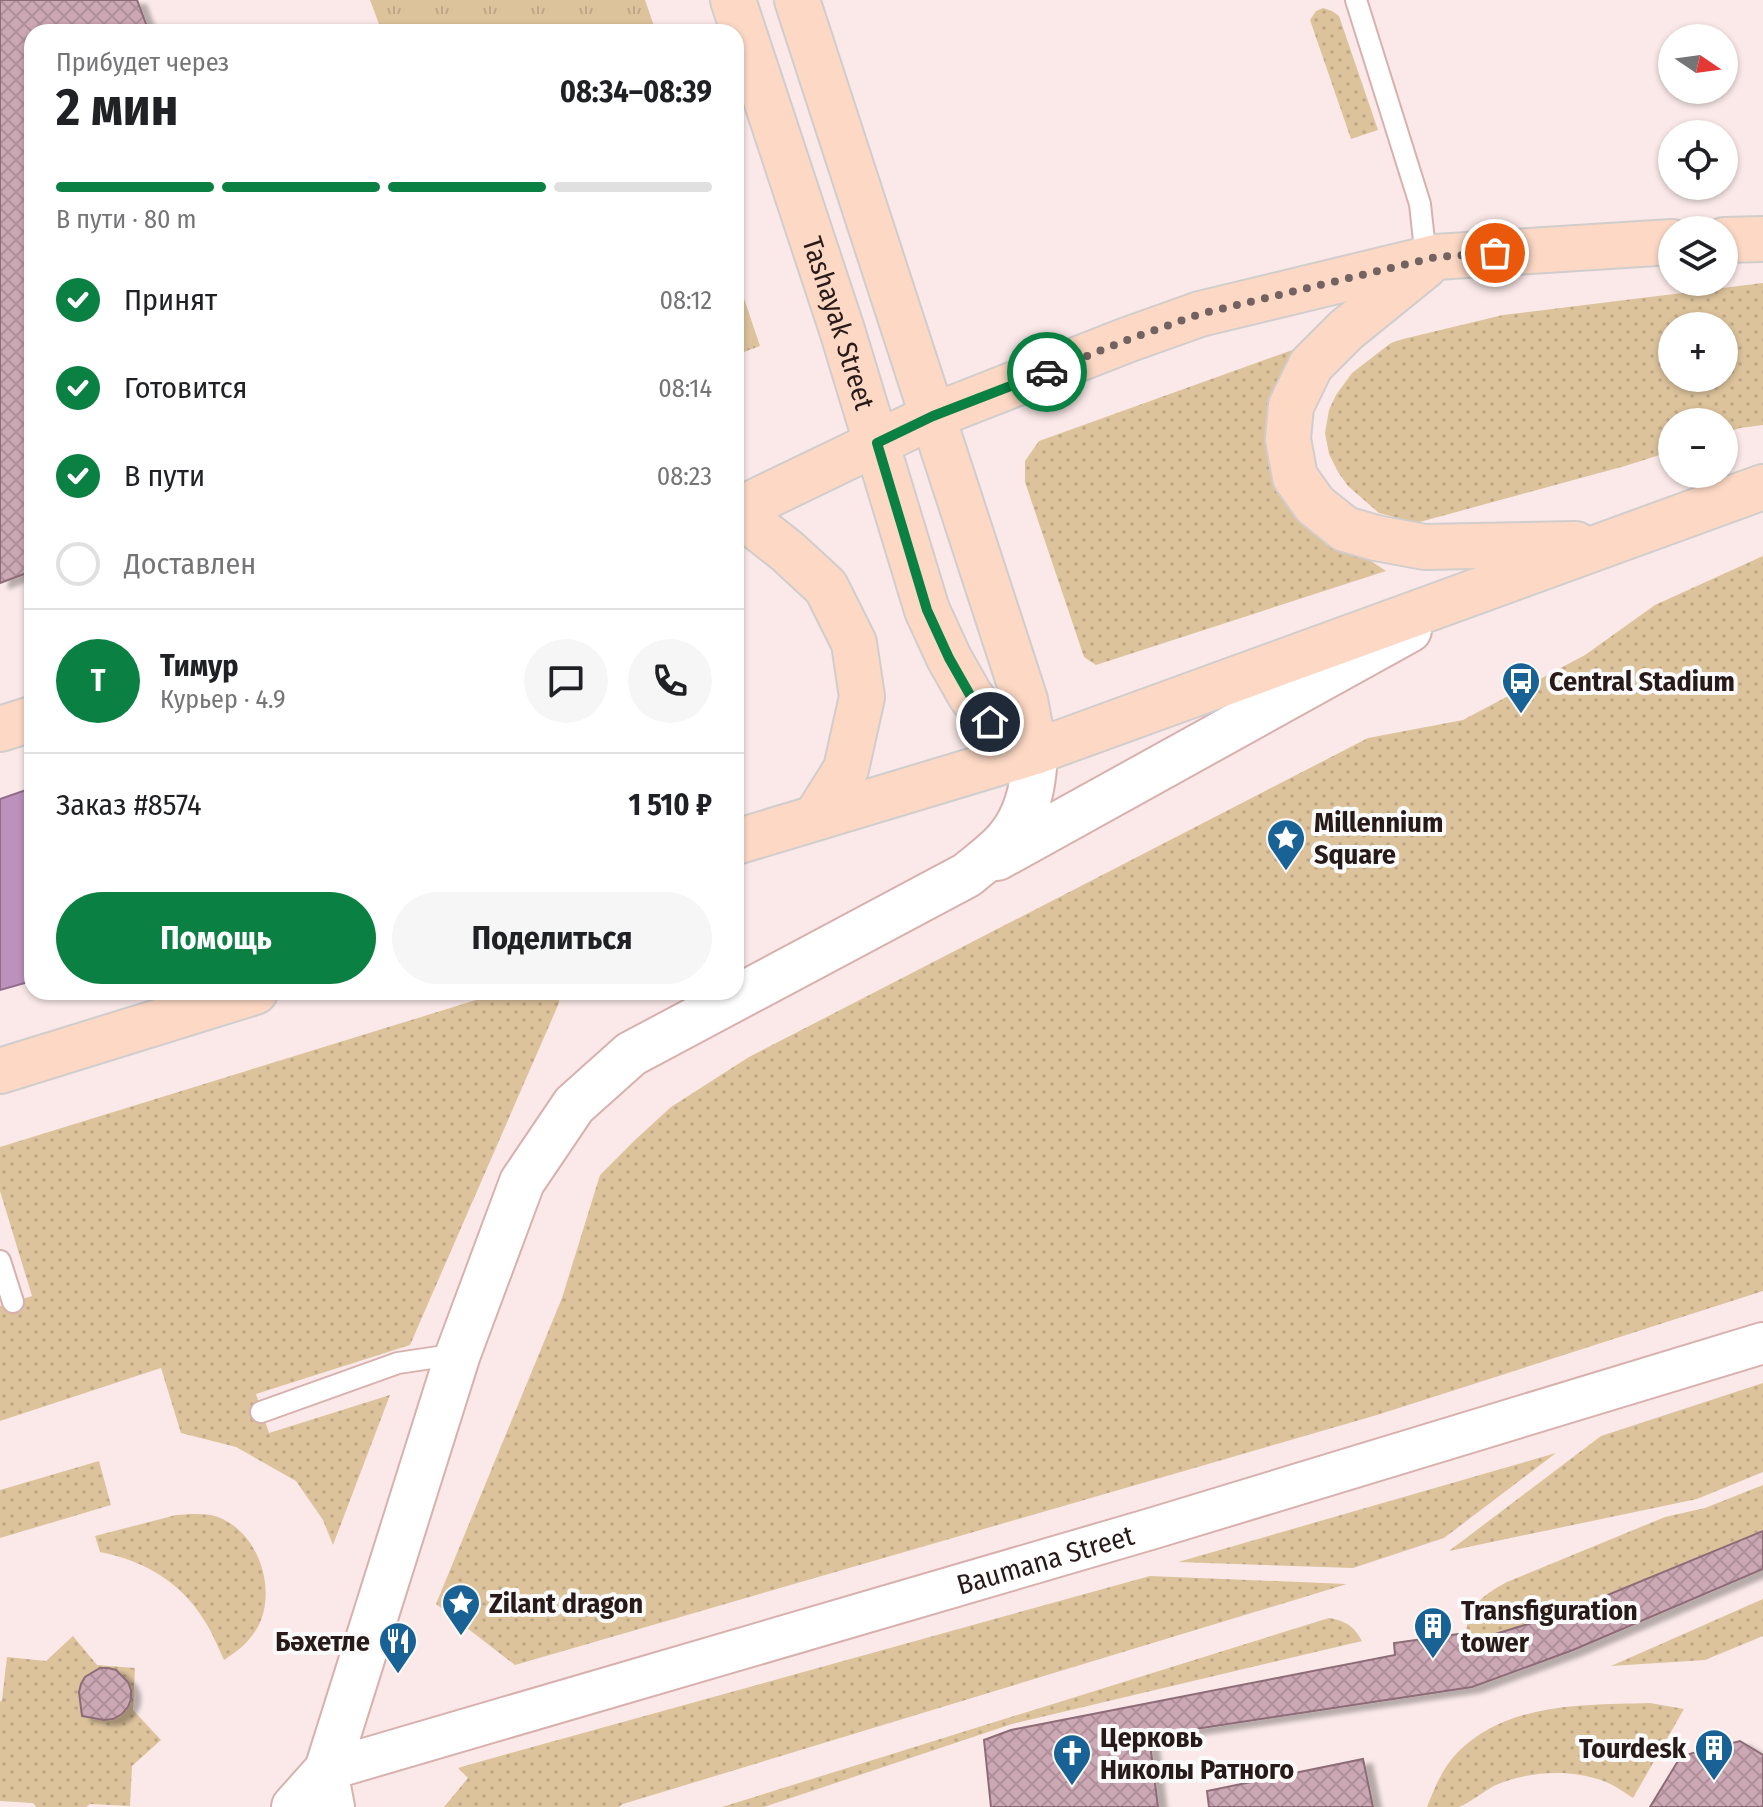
<!DOCTYPE html>
<html lang="ru">
<meta charset="utf-8">
<style>
body{margin:0;font-family:"Fira Sans Condensed",sans-serif;background:#f6f6f6;color:#202124;height:100vh;display:flex;flex-direction:column;font-size:30px;white-space:nowrap}
*{box-sizing:border-box;margin:0}
p{font-size:26px;color:#757577}
.icon{flex:none;width:44px;height:44px;fill:none;stroke:currentColor;stroke-width:2;stroke-linecap:round;stroke-linejoin:round}
.map{position:relative;flex:1;overflow:hidden}
.details{position:absolute;left:24px;top:24px;width:720px;height:976px;display:flex;flex-direction:column;background:#fff;border-radius:24px;box-shadow:0 2px 6px #0004}
.details>*{flex:none}
.needle{width:52px;rotate:103deg}
.controls{position:absolute;left:1658px;top:24px;display:grid;gap:16px}
.controls a{display:grid;place-items:center;width:80px;height:80px;border-radius:50%;background:#fff;box-shadow:0 2px 6px #0004;font-size:40px}
.pin{position:absolute;display:grid;place-items:center;width:68px;height:68px;color:#fff;margin:-34px;border:4px solid #fff;border-radius:50%;box-shadow:0 2px 8px #0007}
.courier{position:absolute;display:grid;place-items:center;width:80px;height:80px;margin:-40px;border:6px solid #0b8043;border-radius:50%;background:#fff;color:#222;box-shadow:0 2px 10px #0007}
.headline em{font-style:normal;font-weight:700}
.headline div{display:flex;flex-direction:column-reverse}
.headline{display:flex;align-items:center;justify-content:space-between;height:136px;padding:0 32px}
h1{font-size:52px;font-weight:700;line-height:60px}
.bar{display:grid;grid-template-columns:repeat(4,1fr);gap:12px 8px;align-content:center;height:96px;padding:0 32px}
.bar i{height:10px;border-radius:6px;background:#e0e0e0}
.bar .on{background:#0b8043}
.bar p{grid-column:span 4}
.line{display:flex;align-items:center;gap:20px;padding:0 32px;border-top:2px solid #e0e0e0}
.line div{flex:1}
.round{display:grid;place-items:center;flex:none;width:84px;height:84px;border-radius:42px;background:#f6f6f6}
ol{padding:0 32px;list-style:none}
li{display:flex;align-items:center;gap:24px;height:88px}
li p{margin-inline-start:auto}
li .icon{padding:8px;border-radius:50%;background:#0b8043;color:#fff;stroke-width:4}
li:last-child{color:#757577}
li i{width:44px;height:44px;border:4px solid #e0e0e0;border-radius:50%}
.cta{display:flex;gap:16px;margin-top:auto;padding:16px 32px}
.cta a{flex:1;height:92px;border-radius:48px;background:#0b8043;color:#fff;font-size:32px;font-weight:700;line-height:92px;text-align:center}
.cta a+a{background:#f6f6f6;color:#202124}
.map>svg:first-child{display:block}
.grass{fill:url(#grass-dots);fill-rule:evenodd}
.park{fill:url(#park-tufts)}
.water{fill:#bc91bb;stroke:#906d8a;stroke-width:2}
.building{fill:url(#building-cross-hatch);stroke:#8d6c78;stroke-width:2;filter:url(#shadow)}
.lines{fill:none;stroke-linecap:round;stroke-linejoin:round}
.service-casing{stroke:#d8b0ae;stroke-width:24}
.minor-casing{stroke:#d8b0ae;stroke-width:44}
.tertiary-casing{stroke:#d8b0ae;stroke-width:48}
.primary-casing{stroke:#d0cdcc;stroke-width:48}
.service{stroke:#fff;stroke-width:20}
.minor{stroke:#fff;stroke-width:40}
.tertiary{stroke:#fff;stroke-width:44}
.primary{stroke:#fdd9c5;stroke-width:44}
.done{stroke:#726261;stroke-width:8;stroke-dasharray:0 14.4}
.route{stroke:#0b8043;stroke-width:10}
.labels{text-anchor:middle;dominant-baseline:central;stroke-width:8;stroke-linejoin:round;paint-order:stroke}
.street-label{font-size:28px;fill:#281a19;stroke:#fafafa}
.poi-label{font-size:28px;font-weight:bold;fill:#281a19;stroke:#fafafa;text-anchor:start}
</style>
<div class="map">
<svg width="1763" height="1807" viewBox="0 0 1763 1807">
<defs>
<pattern id="grass-dots" width="8" height="8" patternUnits="userSpaceOnUse" patternTransform="scale(2)"><rect width="8" height="8" fill="#ddc39c"/><path d="M2 2h.1M6 6h.1" fill="none" stroke="#bea786" stroke-width="1.8" stroke-linecap="round"/></pattern>
<pattern id="park-tufts" width="24" height="20" patternUnits="userSpaceOnUse" patternTransform="scale(2)"><rect width="24" height="20" fill="#ddc39c"/><path d="M3 7l-1-3M5 7V3M7 7l1-3M15 17l-1-3M17 17v-4M19 17l1-3" fill="none" stroke="#bea786"/></pattern>
<pattern id="building-cross-hatch" width="8" height="8" patternUnits="userSpaceOnUse" patternTransform="scale(2)"><rect width="8" height="8" fill="#cca7b4"/><path d="M0 0l8 8M0 8l8-8" fill="none" stroke="#af8f9a"/></pattern>
<filter id="shadow"><feDropShadow dx="9" dy="5" stdDeviation="2" flood-color="#0004"/></filter>
</defs>
<rect width="100%" height="100%" fill="#fae9e8"/>
<path class="grass" d="M1323,8l9,3 7,5 39,114 -27,9 -41,-119 6,-9z
M1763,283v142l-23,3 -16,5v-11h-52v29l-47,15 -209,57 -37,-10 -31,-27 -10,-14 -9,-18 -4,-21 4,-23 7,-15 16,-22 39,-30 12,-4 100,-24zM1672,326h52v52h-52z
M1312,343l-28,62 30,118 72,48 -290,94 -12,-8 -59,-175v-21l14,-20z
M1763,556v735l-386,124 -862,250 -79,-61 126,-306 38,-123 35,-35 36,-33 78,-50 619,-319 95,-18 122,-65 70,-50z
M502,992h58l-1,11 -149,342 -154,49 13,39 121,-38 -57,150 -10,-25 -27,-39 -60,-34 -55,-14 -20,-65 -161,53v-115l32,-10 -32,-105v-44z
M1763,1383v89l-66,27 -248,52 152,-115z
M1556,1453l-112,85 -91,30 -175,-6z
M99,1461l12,44 -111,33v-48z
M1763,1485v46l-199,82 -98,30c-1,-34 13,-46 41,-61l158,-65 40,-9z
M192,1514c6,0 13,0 19,1 43,10 65,66 50,105 -7,18 -21,30 -37,40 -6,-13 -12,-28 -20,-40 -23,-38 -61,-60 -104,-68l-5,-16 81,-21z
M1150,1576l197,8 -724,220 -4,3h-175l24,-29 -10,-10 17,-5z
M1763,1599v37l-58,24 -94,6z
M1329,1618c17,3 25,8 33,23l-350,83 -248,83h-42z
M73,1636l24,29 38,3 -2,42 28,30 -29,26 -2,40 -40,-2 -4,3h-50l-3,-4 -33,-2v-99l2,-2 5,-43 39,4z
M1650,1703l34,6 -51,89c-8,-5 -17,-12 -27,-16 -34,-14 -77,-11 -110,3 -11,5 -29,20 -38,22 -9,0 -22,0 -31,0 7,-18 16,-40 30,-54 50,-51 127,-48 193,-50z"/>
<path class="park" d="M370,0h275l11,32h-274z
M736,275l24,71 -24,9z"/>
<path class="water" d="M32,788v193l-32,9v-191z"/>
<path class="building" d="M0,0h137l12,32h-117v539l-32,12z
M1763,1531v38l-190,81 -101,37 -323,49 9,71h-167l-7,-67 27,-10 384,-75 -1,-12 72,-10v10l98,-30z
M100,1668h8l8,2 12,12 3,8v9l-3,8 -6,7 -9,5 -9,1 -22,-4 -3,-24 2,-8 4,-7z
M1740,1741l23,14v52h-113l31,-51z
M1363,1759l10,48h-164l-2,-16z"/>
<g class="lines">
<g class="service-casing">
<path id="service" d="M1356,0l64,204 6,55
M0,1261l13,41
M261,1412l137,-49 60,-9"/>
</g>
<g class="minor-casing">
<g id="minor">
<path id="s1" d="M334,1807l-7,-37 827,-242 609,-185"/>
</g>
</g>
<g class="tertiary-casing">
<path id="tertiary" d="M997,858l412,-228
M294,1807l33,-37 131,-416 64,-172 52,-77 57,-51 336,-179c14,-12 32,-24 43,-39 19,-24 24,-54 25,-84"/>
</g>
<g class="primary-casing">
<g id="primary">
<path id="s2" d="M733,0l109,330 85,280 22,48 21,37 20,27 20,19 25,11"/>
<path d="M797,0l228,700 10,52"/>
<path d="M1724,240l39,-1"/>
<path d="M1425,266l-79,64 -35,35 -20,41 -3,33 7,38 20,28 30,24 31,9 49,9 151,-3"/>
<path d="M736,511l197,-95 194,-76 73,-26 236,-57 236,-15"/>
<path d="M736,511l51,40 39,36 28,56 8,54 -16,72 -30,48"/>
<path d="M0,729l32,-10"/>
<path d="M736,842l299,-90 728,-265"/>
<path d="M0,1071l255,-79"/>
</g>
</g>
<use href="#service" class="service"/>
<use href="#minor" class="minor"/>
<use href="#tertiary" class="tertiary"/>
<use href="#primary" class="primary"/>
</g>
<g class="lines">
<path class="done" d="M1047,372l80,-32 73,-26 236,-57 59,-4"/>
<path class="route" d="M990,722l-20,-27 -21,-37 -22,-48 -50,-167 56,-27 114,-44"/>
</g>
<defs>
<g id="bus-pin" transform="scale(2)"><path d="M0 17L-7.5 6A9.5 9.5 0 1 1 7.5 6Z" fill="#196296" stroke="#fafafa"/><path d="M-5-6H5V4H4V6H2V4H-2V6H-4V4H-5ZM-3.5-4V0h7V-4ZM-3.5 1.2v1.5H-2V1.2ZM2 1.2v1.5H3.5V1.2Z" fill="#fff"/></g>
<g id="sight-pin" transform="scale(2)"><path d="M0 17L-7.5 6A9.5 9.5 0 1 1 7.5 6Z" fill="#196296" stroke="#fafafa"/><path d="M0-6L1.8-2.2L6-1.7L2.9 1.2L3.7 5.4L0 3.3L-3.7 5.4L-2.9 1.2L-6-1.7L-1.8-2.2Z" fill="#fff"/></g>
<g id="building-pin" transform="scale(2)"><path d="M0 17L-7.5 6A9.5 9.5 0 1 1 7.5 6Z" fill="#196296" stroke="#fafafa"/><path d="M-4-6H4V6H1V3H-1V6H-4ZM-2.5-4.3h1.7v1.8h-1.7ZM.8-4.3h1.7v1.8H.8ZM-2.5-1h1.7V.8h-1.7ZM.8-1h1.7V.8H.8Z" fill="#fff"/></g>
<g id="restaurant-pin" transform="scale(2)"><path d="M0 17L-7.5 6A9.5 9.5 0 1 1 7.5 6Z" fill="#196296" stroke="#fafafa"/><path d="M-5-6h1v4h1v-4h1v4h1v-4h1v5L-1.5 .5V6h-2V.5L-5-1ZM5-6V6H3V1.5H1.5Q1.5-4 5-6Z" fill="#fff"/></g>
<g id="church-pin" transform="scale(2)"><path d="M0 17L-7.5 6A9.5 9.5 0 1 1 7.5 6Z" fill="#196296" stroke="#fafafa"/><path d="M-1.2-6h2.4v3.5h3.3v2.4h-3.3V6h-2.4V-.1h-3.3v-2.4h3.3Z" fill="#fff"/></g>
</defs>
<g fill-rule="evenodd">
<use href="#bus-pin" x="1521" y="681"/>
<use href="#sight-pin" x="1286" y="838"/>
<use href="#sight-pin" x="461" y="1603"/>
<use href="#building-pin" x="1433" y="1626"/>
<use href="#restaurant-pin" x="398" y="1641"/>
<use href="#building-pin" x="1714" y="1748"/>
<use href="#church-pin" x="1072" y="1753"/>
</g>
<g class="labels">
<g class="street-label">
<text stroke="none"><textPath href="#s2" startOffset="340">Tashayak Street</textPath></text>
<text stroke="none"><textPath href="#s1" startOffset="786">Baumana Street</textPath></text>
</g>
<g class="poi-label">
<text x="1549" y="681">Central Stadium</text>
<text x="1314" y="822">Millennium<tspan x="1314" dy="32">Square</tspan></text>
<text x="489" y="1603">Zilant dragon</text>
<text x="1461" y="1610">Transfiguration<tspan x="1461" dy="32">tower</tspan></text>
<text x="370" y="1641" text-anchor="end">Бәхетле</text>
<text x="1100" y="1737">Церковь<tspan x="1100" dy="32">Николы Ратного</tspan></text>
<text x="1686" y="1748" text-anchor="end">Tourdesk</text>
</g>
</g>
</svg>
<div class="controls">
<a><svg class="needle" viewBox="-14 -14 28 28"><path d="M0-13l5 13h-10z" fill="#e53935"/><path d="M0 13l5-13h-10z" fill="#757577"/></svg></a>
<a><svg class="icon" aria-label="locate" viewBox="0 0 24 24"><circle cx="12" cy="12" r="6"/><path d="M12 2v4M12 18v4M2 12h4M18 12h4"/></svg></a>
<a><svg class="icon" aria-label="layers" viewBox="0 0 24 24"><path d="M12 4l9 5-9 5-9-5zM3 14l9 5 9-5"/></svg></a>
<a>+</a>
<a>−</a>
</div>
<div class="pin" style="left:1495px;top:253px;background:#ea580c"><svg class="icon" aria-label="bag" viewBox="0 0 24 24"><path d="M5 8h14l-1 12H6zM9 8a3 3 0 0 1 6 0"/></svg></div>
<div class="pin" style="left:990px;top:722px;background:#1f2937"><svg class="icon" aria-label="home" viewBox="0 0 24 24"><path d="M3 11l9-7 9 7M6 9v11h12V9"/></svg></div>
<div class="courier" style="left:1047px;top:372px"><svg class="icon" aria-label="car" viewBox="0 0 24 24"><path d="M5 17H2v-5l4-1 3-4h7l3 4 3 1v5h-3M9 17h6M6 11h13"/><circle cx="7" cy="17" r="2"/><circle cx="17" cy="17" r="2"/></svg></div>
<section class="details">
<div class="headline"><div><h1>2 мин</h1><p>Прибудет через</p></div><em>08:34–08:39</em></div>
<div class="bar"><i class="on"></i><i class="on"></i><i class="on"></i><i></i><p>В пути · 80 m</p></div>
<ol>
<li><svg class="icon" aria-label="check" viewBox="0 0 24 24"><path d="M5 12l5 5 9-10"/></svg>Принят<p>08:12</p></li>
<li><svg class="icon" aria-label="check" viewBox="0 0 24 24"><path d="M5 12l5 5 9-10"/></svg>Готовится<p>08:14</p></li>
<li><svg class="icon" aria-label="check" viewBox="0 0 24 24"><path d="M5 12l5 5 9-10"/></svg>В пути<p>08:23</p></li>
<li><i></i>Доставлен</li>
</ol>
<div class="line" style="height:144px"><b class="round" style="background:#0b8043;color:#fff">Т</b><div><b>Тимур</b><p>Курьер · 4.9</p></div><a class="round"><svg class="icon" aria-label="chat" viewBox="0 0 24 24"><path d="M4 5h16v11H9l-5 4z"/></svg></a><a class="round"><svg class="icon" aria-label="phone" viewBox="0 0 24 24"><path d="M5 4h4l2 5-3 2q2 4 5 5l2-3 5 2v4C11 20 4 13 5 4z"/></svg></a></div>
<div class="line" style="height:104px"><div>Заказ #8574</div><b>1 510 ₽</b></div>
<div class="cta"><a>Помощь</a><a>Поделиться</a></div>
</section>
</div>
